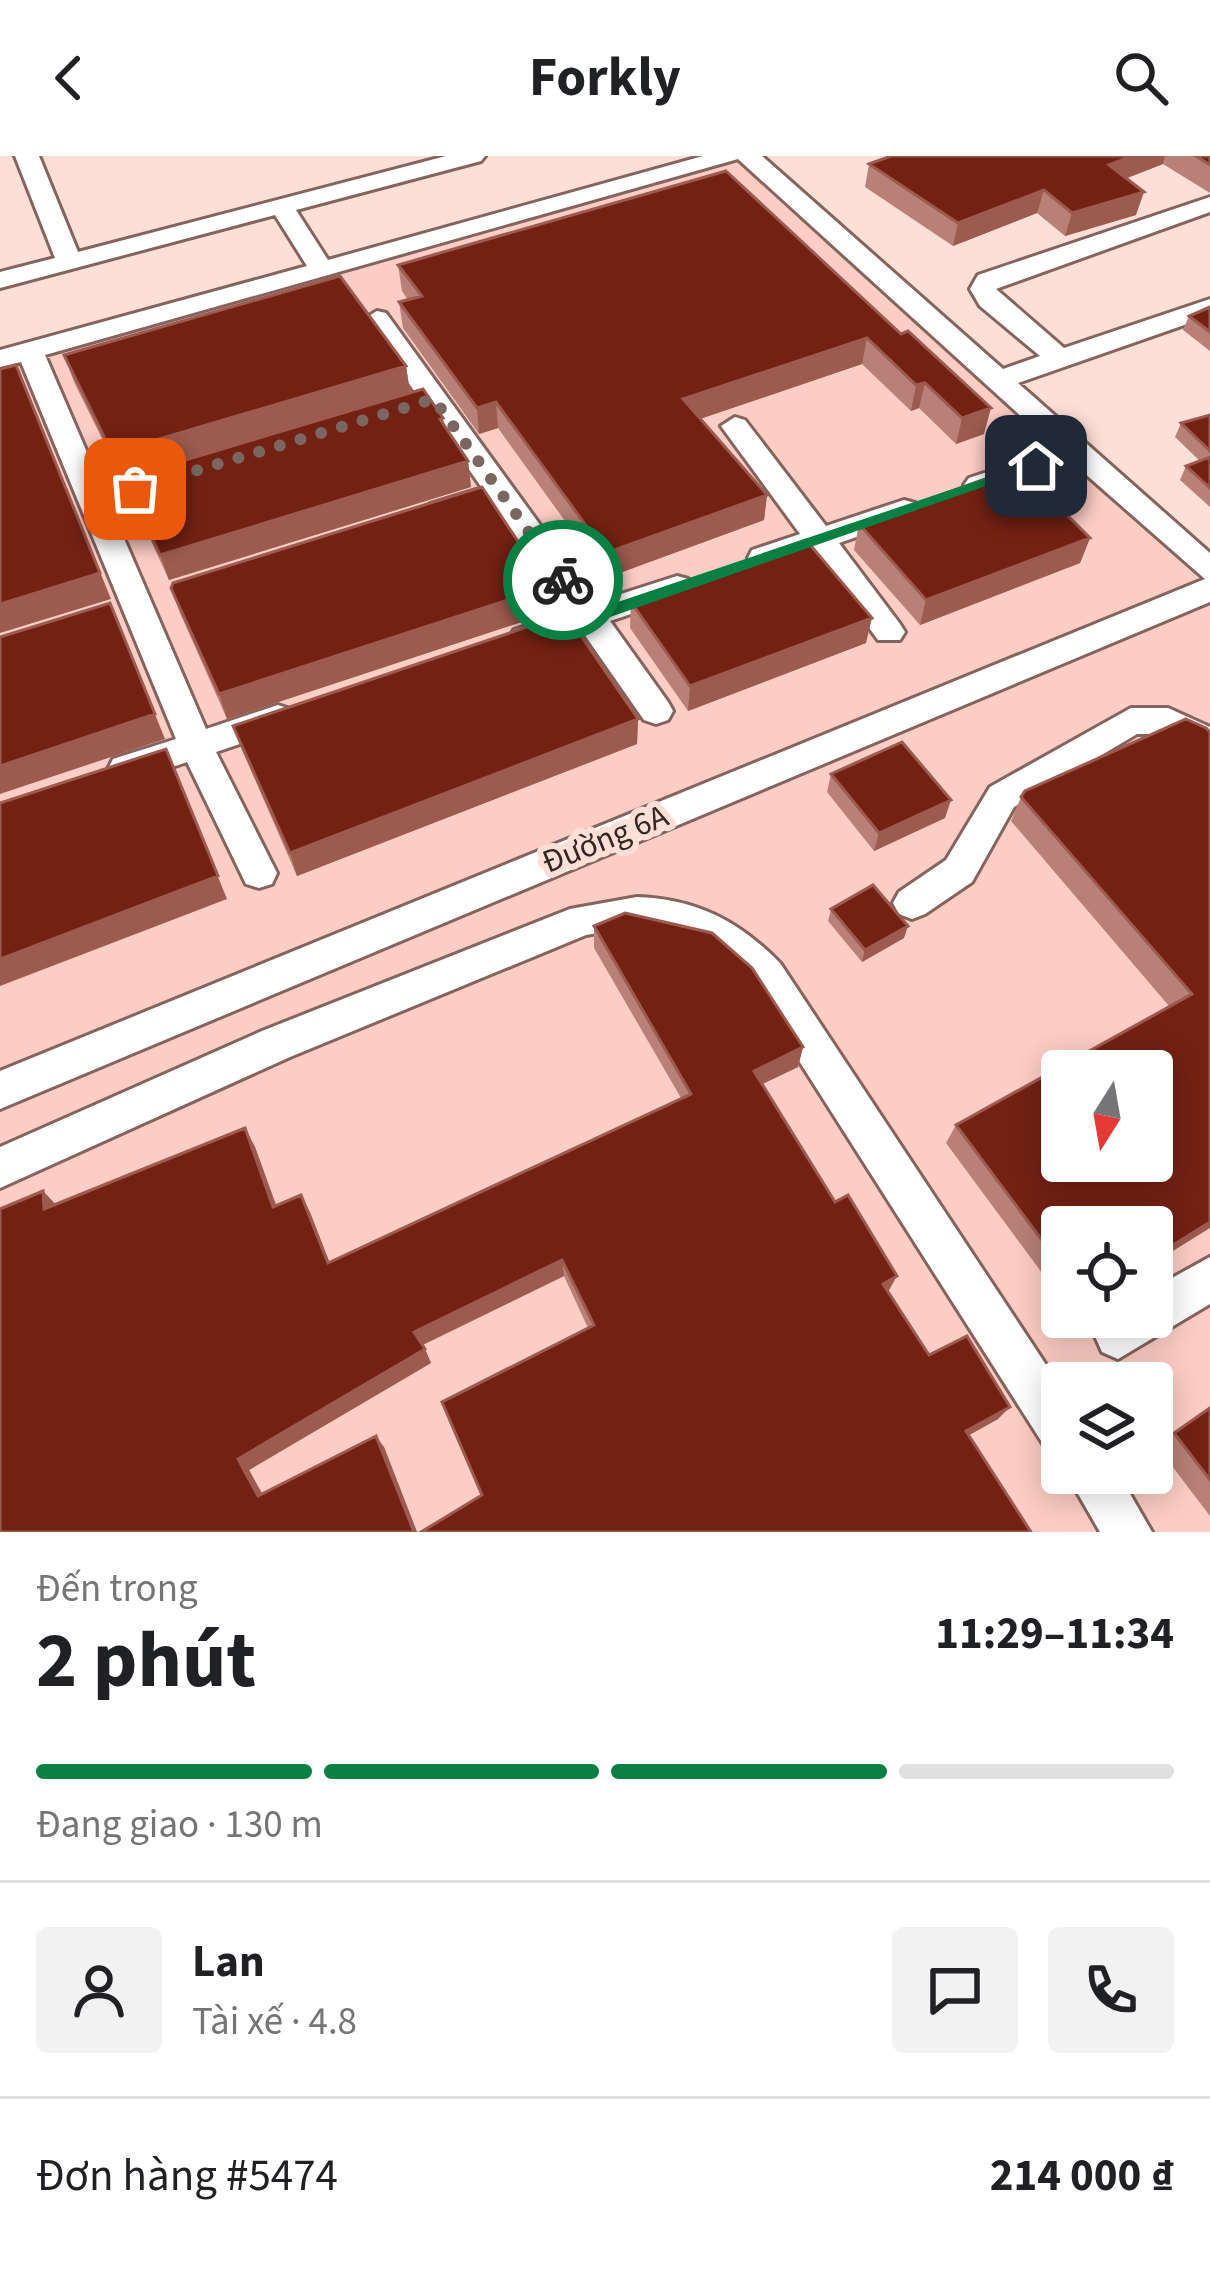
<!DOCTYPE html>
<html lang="vi">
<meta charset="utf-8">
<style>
body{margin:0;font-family:"Source Sans 3",sans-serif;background:#f2f2f2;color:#202124;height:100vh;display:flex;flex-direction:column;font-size:45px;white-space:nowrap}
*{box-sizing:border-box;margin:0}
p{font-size:39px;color:#757577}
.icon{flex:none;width:66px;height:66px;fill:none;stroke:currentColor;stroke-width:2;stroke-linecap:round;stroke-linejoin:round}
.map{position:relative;height:1376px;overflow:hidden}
.sheet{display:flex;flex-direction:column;background:#fff;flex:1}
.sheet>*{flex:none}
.needle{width:78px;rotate:191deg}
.fabs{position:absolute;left:1041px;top:894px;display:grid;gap:24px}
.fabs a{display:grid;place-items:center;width:132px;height:132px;border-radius:12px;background:#fff;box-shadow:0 6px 30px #0003;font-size:60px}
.pin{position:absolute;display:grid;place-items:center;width:102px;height:102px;color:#fff;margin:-51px;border-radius:24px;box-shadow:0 6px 18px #0006}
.courier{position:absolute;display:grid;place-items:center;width:120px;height:120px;margin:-60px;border:9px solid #0b8043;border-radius:50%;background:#fff;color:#222;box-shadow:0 3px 15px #0007}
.head em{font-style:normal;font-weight:700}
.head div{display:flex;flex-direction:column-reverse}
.head{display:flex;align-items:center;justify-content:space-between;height:204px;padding:0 36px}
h1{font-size:78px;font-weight:700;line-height:90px}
.bar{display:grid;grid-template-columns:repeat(4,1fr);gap:18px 12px;align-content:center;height:144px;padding:0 36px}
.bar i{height:15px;border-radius:9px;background:#e0e0e0}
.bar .active{background:#0b8043}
.bar p{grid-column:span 4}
.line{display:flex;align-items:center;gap:30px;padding:0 36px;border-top:3px solid #e0e0e0}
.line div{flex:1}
.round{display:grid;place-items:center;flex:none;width:126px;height:126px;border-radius:12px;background:#f2f2f2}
header{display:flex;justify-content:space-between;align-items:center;height:156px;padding:0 36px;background:#fff;font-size:54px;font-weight:700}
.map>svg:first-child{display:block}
.built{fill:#fccdc4;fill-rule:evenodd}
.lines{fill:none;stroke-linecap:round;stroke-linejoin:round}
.minor-casing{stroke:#85645d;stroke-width:6}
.minor{fill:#fff;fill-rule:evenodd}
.wall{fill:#b88076}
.shaded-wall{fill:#9d5a4e}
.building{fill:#732113;stroke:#9d5a4e;stroke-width:3;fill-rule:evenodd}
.route{fill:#0b8043}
.done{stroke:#7b6762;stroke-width:12;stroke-dasharray:0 21.6}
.labels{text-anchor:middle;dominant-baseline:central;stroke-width:12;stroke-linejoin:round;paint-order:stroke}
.street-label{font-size:33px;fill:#342623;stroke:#fedfd8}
</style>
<header><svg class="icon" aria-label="back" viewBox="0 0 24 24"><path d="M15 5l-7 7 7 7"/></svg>Forkly<svg class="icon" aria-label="search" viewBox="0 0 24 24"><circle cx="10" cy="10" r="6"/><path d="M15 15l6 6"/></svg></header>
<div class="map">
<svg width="1210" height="1376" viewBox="0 0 1210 1376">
<rect width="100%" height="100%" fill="#fedfd8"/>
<path class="built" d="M742,2l468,422v952h-1210v-1168zM1062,915h90v90h-90zM1062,1071h90v90h-90zM1062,1227h90v90h-90z"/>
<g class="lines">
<g class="minor-casing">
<path id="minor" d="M15,0h24l39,96 368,-96h39l-4,5 -185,49 32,50 375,-104h59l241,213 37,-13 -60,-50 -10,-17 8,-14 232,-78v15l-214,77 68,59 146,-49v17l-192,67 192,170v49l-1210,507v-38l1205,-492 -131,-115 -95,31 -10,-3 -5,-7 5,-7 88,-29 -319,-290 -693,196 161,374 72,-24 12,4 5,9 -5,9 -74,25 61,121 -5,11 -13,4 -13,-4 -59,-122 -62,21 -12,-4 -5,-10 5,-10 63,-20 -155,-377 -21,5v-17l307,-84 -32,-51 -275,73v-16l55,-14z
M377,155l9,2 210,289 81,-26 11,3 5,8 -5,8 -78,26 58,81 5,9 -5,9 -12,4 -12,-4 -62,-89 -57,19 -11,-4 -5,-8 5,-8 54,-18 -74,-107 -53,16 -11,-3 -4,-7 4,-7 52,-16 -118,-169z
M735,261l10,3 81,106 78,-26 11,3 4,7 -4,7 -76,26 61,81 5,8 -5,8h-22l-65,-88 -50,17 -11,-3 -4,-8 4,-8 48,-16 -79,-108z
M1131,552h37l42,19v29l-47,-22h-26l-123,73 -42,75 -47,32 -13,5 -13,-5 -6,-11 6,-11 47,-32 44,-73z
M637,741c59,2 102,24 143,66l282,426v64l-17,-6 -293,-460c-52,-57 -91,-66 -166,-52l-296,122 -290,131v-41l262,-116 308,-122z
M1210,1101v47l-92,55 -16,-7 -7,-16 7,-16 50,-3v-28z
M1066,1317h52l34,59h-52z"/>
</g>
<use href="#minor" class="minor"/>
</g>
<path class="wall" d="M891,0h319v37l-47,-29 -37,14 10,37 -71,21 -28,-23 -84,33 -88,-59 4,-23z
M726,15l258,263 -28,10 -37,-36 -8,3 -49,-47 -162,55 67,76 -3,25 -158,58 -108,-150 -19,6 -76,-106 -4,-26 9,-2 -6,-9 -4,-26z
M1210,151v44l-27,-21 6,-14z
M64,199l342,11 4,26 -288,87 -48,-97z
M1210,259v92l-30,-27 6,-14 14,-5 -25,-24 6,-14z
M443,262l1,8 24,35 3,26 -302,93 -35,-76 -9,-26z
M859,368l231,14 -10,25 -160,62 -66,-75z
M171,432l378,25 -322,106 -47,-106z
M631,446l235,41 -178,68 -58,-83z
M638,563l-1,25 -340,132 -55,-126 -9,-24z
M1186,563l24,509 -148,-1v73l-116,-157 10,-18 213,-119 -158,-185 10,-24z
M831,618l114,44 -71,33 -47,-59z
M831,753l73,29 -42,24 -34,-41z
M594,770l209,121 -5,20 -36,17 126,208 41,63 69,64 -29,16 -487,61 106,-168 -24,-52 -141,69 8,18 -182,107 13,24 122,-47 33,85h-417l43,-341 12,13 190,-76 10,19 21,59 25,-11 28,68 352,-165 -87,-150z
M1210,1250v110l-54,-71z"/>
<path class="shaded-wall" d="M1132,0h33l-2,8 -61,24 7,-23z
M1044,34l-7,23 -84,33 5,-23z
M1144,36l-8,23 -71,21 7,-23z
M867,182l-5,26 -180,61 1,-26z
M16,209l95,234 -111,34v-29z
M406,210l4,26 -288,87 -10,-26z
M925,227l-6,25 -8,3 5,-26z
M496,246l2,26 -19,6 -2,-26z
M991,252l-7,26 -28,10 6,-26z
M468,305l3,26 -302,93 -9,-25z
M767,339l-3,25 -158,58v-25z
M1090,382l-10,25 -160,62 6,-25z
M548,431l1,26 -322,106 -8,-25z
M110,447l55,136 -165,55v-28z
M872,462l-6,25 -178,68 2,-25z
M638,563l-1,25 -340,132 -7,-23z
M166,593l61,150 -227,87v-27z
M951,644l-6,18 -71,33 5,-18z
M908,770l-4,12 -42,24 3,-12z
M803,891l-5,20 -48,23 4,-19z
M245,972l10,19 28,77 -10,-17z
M43,1035l16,17 -15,1z
M301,1039l9,17 26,67 -8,-16z
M1210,1066v6l-58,36v-6z
M562,1104l2,16 -144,70 -6,-14z
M897,1120l-9,16 -5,-8z
M425,1193l6,14 -182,107 20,36 -11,-10 -20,-37z
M1010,1251l-12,12 -43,24 11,-12z
M376,1280l8,11 33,85h-3z"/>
<path class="building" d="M891,0h241l-23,9 35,27 -72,21 -28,-23 -86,33 -89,-59z
M1196,0h14v9z
M726,15l175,163 7,-3 83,77 -29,10 -37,-35 -9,2 -49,-47 -184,61 84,96 -161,58 -110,-151 -19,6 -78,-106 23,-6 -24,-31z
M340,120l66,90 -294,87 -48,-98z
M1210,151v25l-21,-16z
M16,209l84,208 -100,31v-235z
M423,233l20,29 -3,1 28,42 -308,94 -35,-77z
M1210,259v36l-29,-28z
M1210,301v31l-24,-22z
M1019,311l71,71 -164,62 -67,-76z
M482,331l66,100 -329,107 -48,-106 2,-5z
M806,384l66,78 -182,68 -59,-84z
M110,447l45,111 -155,52v-129z
M566,458l72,105 -348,134 -57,-127z
M1186,563l20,9 4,4v490l-58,36v-31h-90v40l-106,-142 236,-131 -171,-197 4,-6zM1062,915h90v90h-90z
M902,586l49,58 -72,33 -48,-59z
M166,593l52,127 -218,83v-156z
M873,729l35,41 -43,24 -34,-41z
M625,757l87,20 40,35 51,79 -49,24 81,131 13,-7 49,81 -14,8 46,71 38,-19 43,71 -44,24 65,101h-610l61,-37 -40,-93 152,-77 -32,-65 -148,72 11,17 -187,110 20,37 118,-60 38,96h-414v-323l43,-18 1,18 201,-81 28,79 28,-12 27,68 363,-169 -97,-168z
M1210,1252v72l-36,-47z"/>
<path class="route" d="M1030,307l13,3 -453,158 -6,-2 -29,-42 14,-4 25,34z"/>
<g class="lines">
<path class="done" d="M135,333l299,-90 129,181"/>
</g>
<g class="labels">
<g class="street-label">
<text transform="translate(605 683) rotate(-22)">Đường 6A</text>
</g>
</g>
</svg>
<div class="fabs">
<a><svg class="needle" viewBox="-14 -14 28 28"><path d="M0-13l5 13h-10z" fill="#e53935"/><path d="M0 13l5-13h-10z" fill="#757577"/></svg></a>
<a><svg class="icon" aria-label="locate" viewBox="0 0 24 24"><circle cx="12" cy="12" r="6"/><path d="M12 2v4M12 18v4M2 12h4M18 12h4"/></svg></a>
<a><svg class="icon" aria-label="layers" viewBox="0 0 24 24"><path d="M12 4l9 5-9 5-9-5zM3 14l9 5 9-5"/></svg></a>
</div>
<div class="pin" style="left:135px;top:333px;background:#ea580c"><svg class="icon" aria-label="bag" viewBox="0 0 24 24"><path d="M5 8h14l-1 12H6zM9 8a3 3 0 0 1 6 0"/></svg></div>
<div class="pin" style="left:1036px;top:310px;background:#1f2937"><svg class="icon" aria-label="home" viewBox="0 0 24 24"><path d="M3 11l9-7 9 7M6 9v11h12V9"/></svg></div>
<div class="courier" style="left:563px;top:424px"><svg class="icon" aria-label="bike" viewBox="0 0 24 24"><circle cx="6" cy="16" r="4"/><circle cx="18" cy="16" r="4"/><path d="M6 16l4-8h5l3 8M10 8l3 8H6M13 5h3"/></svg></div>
</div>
<section class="sheet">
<div class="head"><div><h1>2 phút</h1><p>Đến trong</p></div><em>11:29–11:34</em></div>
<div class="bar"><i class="active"></i><i class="active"></i><i class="active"></i><i></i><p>Đang giao · 130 m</p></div>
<div class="line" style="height:216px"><a class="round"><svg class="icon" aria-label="person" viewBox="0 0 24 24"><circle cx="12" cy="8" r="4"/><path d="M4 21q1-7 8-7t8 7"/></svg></a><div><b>Lan</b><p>Tài xế · 4.8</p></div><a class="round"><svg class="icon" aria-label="chat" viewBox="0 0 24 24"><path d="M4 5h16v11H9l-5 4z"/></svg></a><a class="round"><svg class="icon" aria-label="phone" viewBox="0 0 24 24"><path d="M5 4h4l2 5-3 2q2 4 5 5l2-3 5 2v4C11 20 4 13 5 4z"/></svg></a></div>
<div class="line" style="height:156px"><div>Đơn hàng #5474</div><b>214 000 ₫</b></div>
</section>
